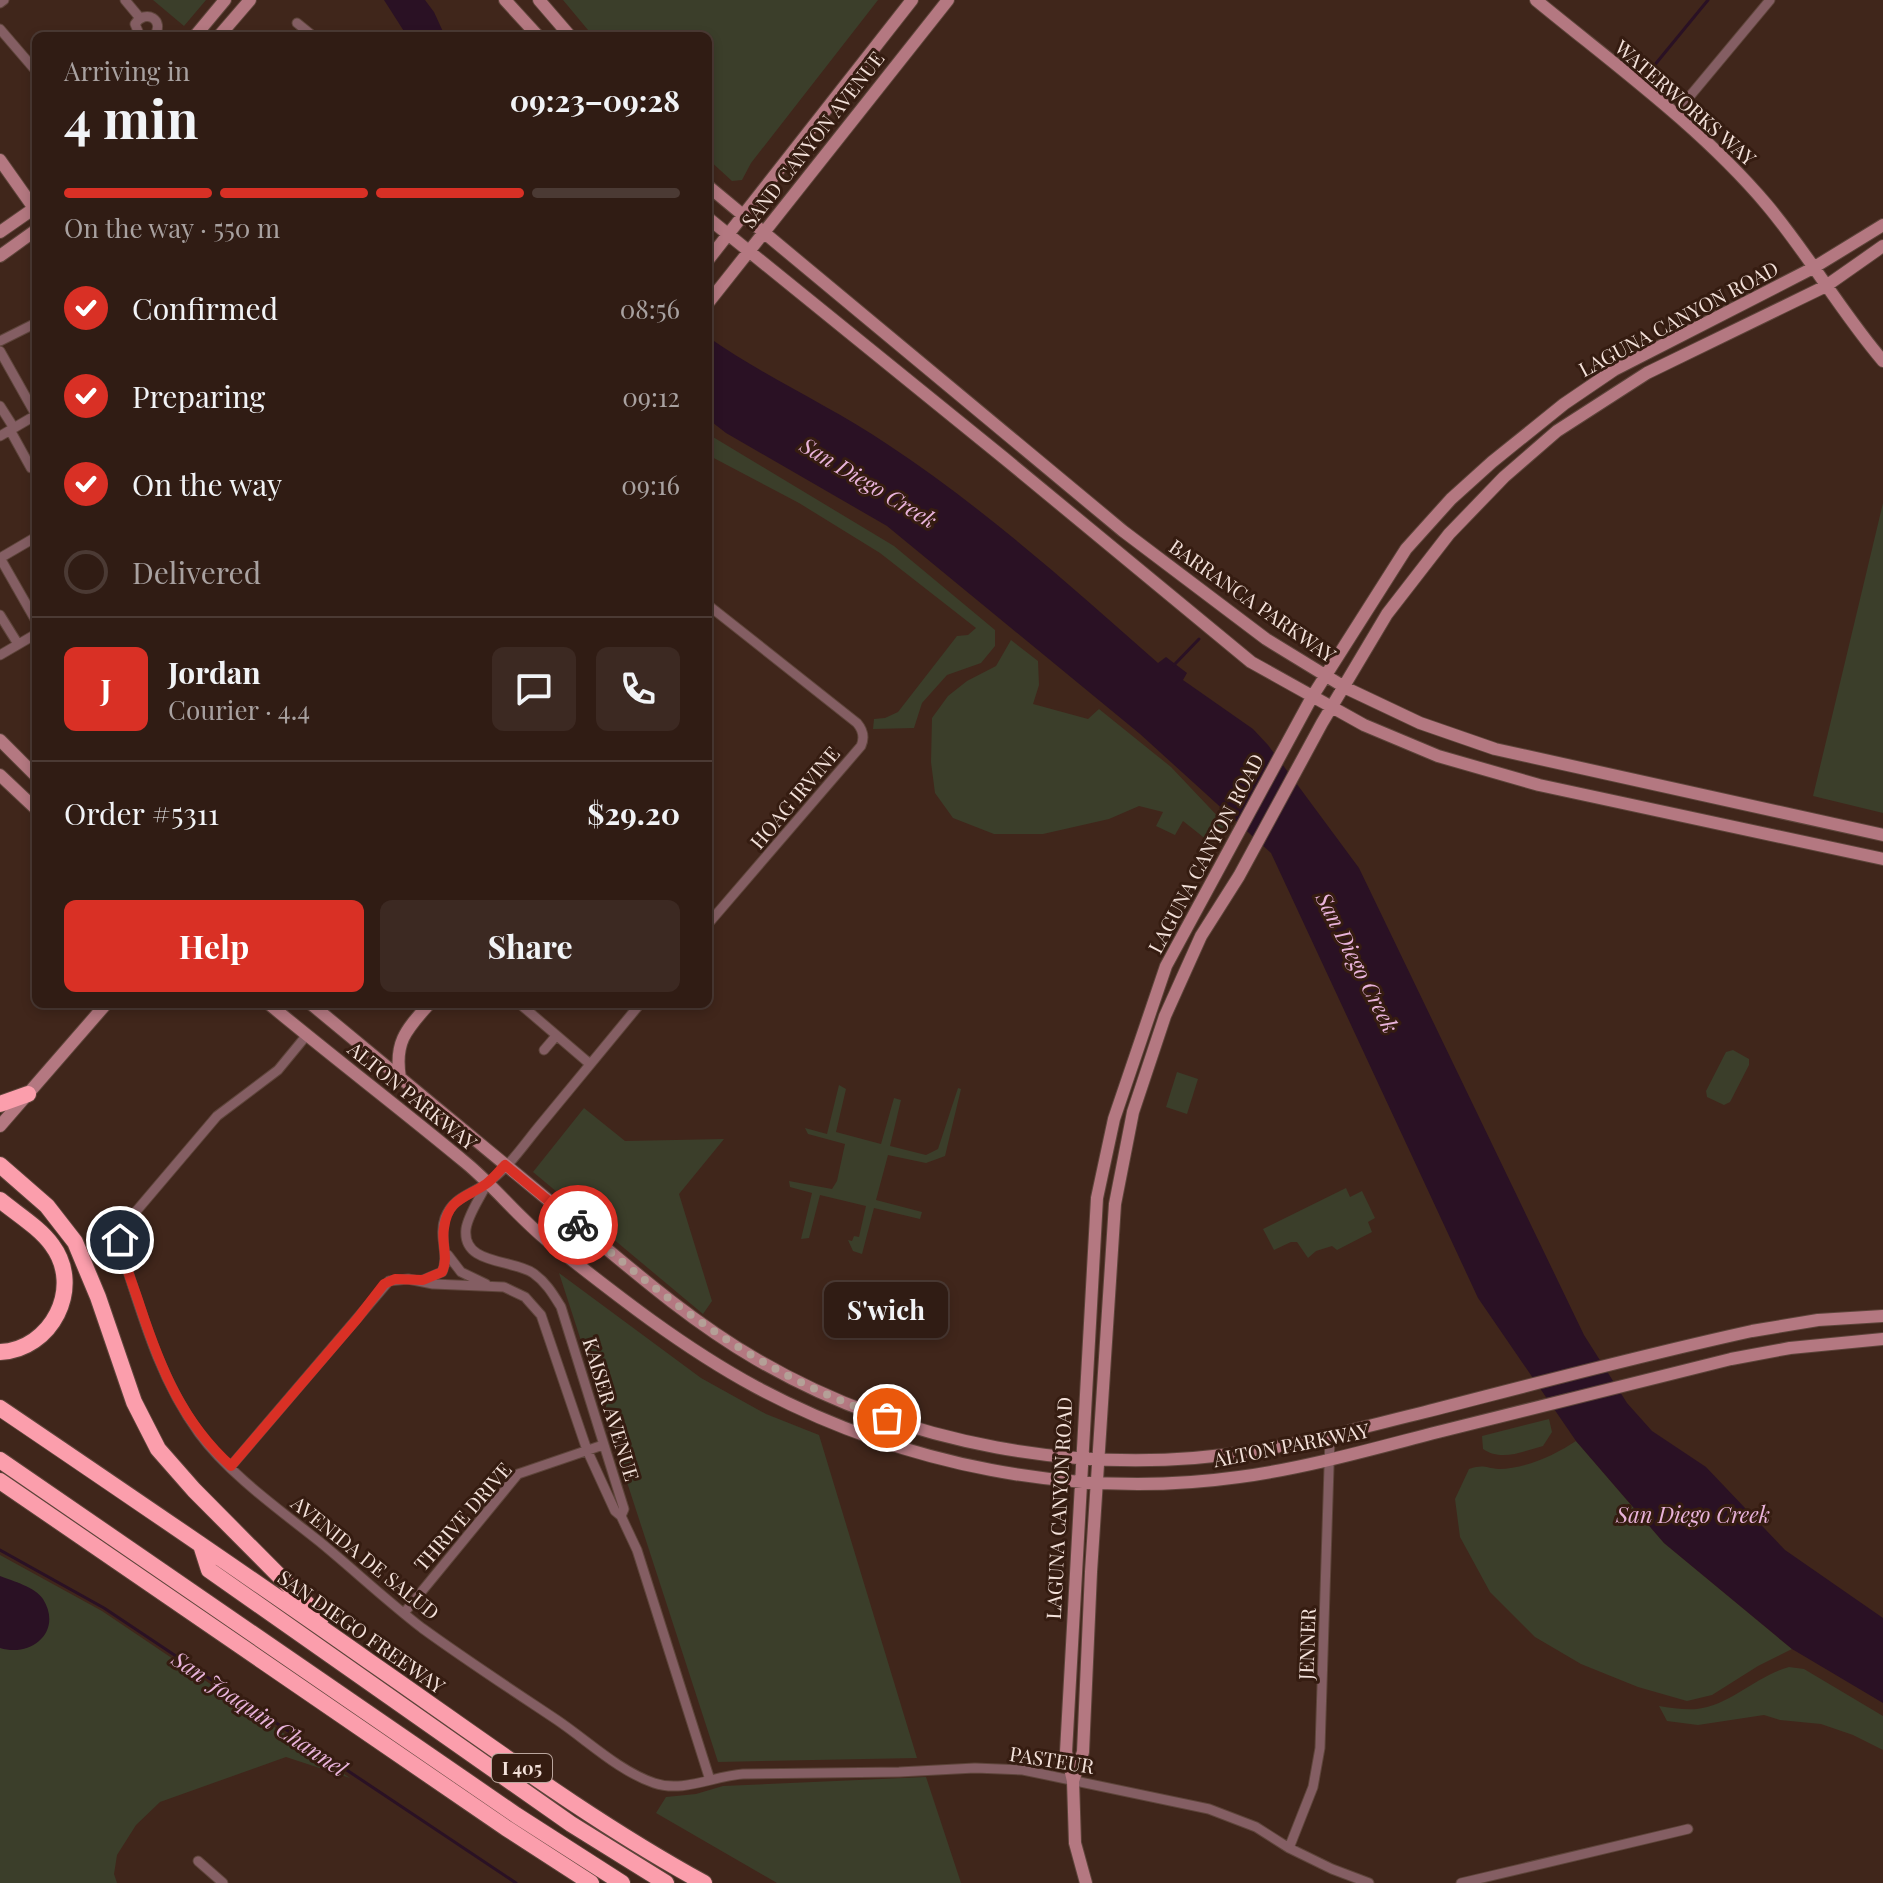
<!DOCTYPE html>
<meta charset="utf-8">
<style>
body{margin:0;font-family:"Playfair Display",serif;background:#3c2922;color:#f1f3f6;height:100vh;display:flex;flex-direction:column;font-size:30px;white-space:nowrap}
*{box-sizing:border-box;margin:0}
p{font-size:26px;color:#a8a1a0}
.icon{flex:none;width:44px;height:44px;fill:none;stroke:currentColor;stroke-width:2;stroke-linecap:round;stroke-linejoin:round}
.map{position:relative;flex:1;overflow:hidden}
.side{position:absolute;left:32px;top:32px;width:680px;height:976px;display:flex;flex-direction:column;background:#301c14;border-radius:12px;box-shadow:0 4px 12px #0003,0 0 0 2px #4b3a34}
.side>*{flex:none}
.pin{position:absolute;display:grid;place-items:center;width:68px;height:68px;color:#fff;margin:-34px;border:4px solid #fff;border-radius:50%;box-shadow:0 2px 8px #0007}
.courier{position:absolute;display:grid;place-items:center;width:80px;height:80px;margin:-40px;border:6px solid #d93025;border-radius:50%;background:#fff;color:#222;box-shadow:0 2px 10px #0007}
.bubble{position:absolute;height:56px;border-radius:12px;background:#301c14;box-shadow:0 4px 12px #0003,0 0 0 2px #4b3a34;font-size:26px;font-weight:700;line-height:56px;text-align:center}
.summary em{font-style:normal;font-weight:700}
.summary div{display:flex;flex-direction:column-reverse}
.summary{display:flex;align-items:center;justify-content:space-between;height:136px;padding:0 32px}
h1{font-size:52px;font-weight:700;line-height:60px}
.bar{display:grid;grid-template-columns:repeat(4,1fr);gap:12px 8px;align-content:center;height:96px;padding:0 32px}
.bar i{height:10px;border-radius:6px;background:#4b3a34}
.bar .current{background:#d93025}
.bar p{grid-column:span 4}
.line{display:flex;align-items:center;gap:20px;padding:0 32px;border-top:2px solid #4b3a34}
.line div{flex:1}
.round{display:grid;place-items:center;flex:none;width:84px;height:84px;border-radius:12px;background:#3c2922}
ol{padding:0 32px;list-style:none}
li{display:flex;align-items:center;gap:24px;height:88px}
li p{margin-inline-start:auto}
li .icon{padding:8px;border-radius:50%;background:#d93025;color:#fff;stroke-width:4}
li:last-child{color:#a8a1a0}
li i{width:44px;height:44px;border:4px solid #4b3a34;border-radius:50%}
.cta{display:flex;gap:16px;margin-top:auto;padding:16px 32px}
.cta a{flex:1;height:92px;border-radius:12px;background:#d93025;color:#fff;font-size:32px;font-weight:700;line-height:92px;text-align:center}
.cta a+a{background:#3c2922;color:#f1f3f6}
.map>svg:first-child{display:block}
.green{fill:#3b3e2a}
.water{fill:#2a1124}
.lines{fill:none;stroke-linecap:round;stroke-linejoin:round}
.stream{stroke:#2a1124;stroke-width:3}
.street-casing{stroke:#5d443a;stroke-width:11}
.secondary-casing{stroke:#5d443a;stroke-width:14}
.highway-casing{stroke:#5d443a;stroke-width:18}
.street{stroke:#845e63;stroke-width:9}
.secondary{stroke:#b47881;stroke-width:12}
.highway{stroke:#fb9eac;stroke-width:16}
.done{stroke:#b4a097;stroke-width:8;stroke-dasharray:0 14.4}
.route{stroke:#d93025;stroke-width:10}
.labels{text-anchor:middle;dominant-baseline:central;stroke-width:6;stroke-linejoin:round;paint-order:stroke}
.shield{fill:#351c11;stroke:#baa69e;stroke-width:2}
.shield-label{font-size:18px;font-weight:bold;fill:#f3e1da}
.street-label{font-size:20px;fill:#f3e1da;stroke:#351c11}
.water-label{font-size:22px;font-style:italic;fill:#e9b3db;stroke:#351c11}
</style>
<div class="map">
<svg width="1883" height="1883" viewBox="0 0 1883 1883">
<rect width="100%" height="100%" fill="#40261b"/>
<path class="green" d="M153,0h53l-22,26z
M563,0h315l-127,163 -9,17 -10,1 -24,-22v-123h-115z
M708,434l186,112 101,84v16l-14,17 -34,12 -25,28 -8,25 -41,1 1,-10 11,-1 13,-6 59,-76 11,-1 8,-7 -96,-75 -81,-50 -91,-48z
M1883,503v310l-70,-17z
M1011,640l27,21 1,24 -6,19 55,15 11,-10 72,58 54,57 -13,20 -29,-23 -8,14 -19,-9 7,-14 -24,-6 -30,13 -66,15h-49l-41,-16 -18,-25 -4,-31 1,-44 16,-22 19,-15 29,-15z
M1733,1050l16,9v6l-19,37 -6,3 -17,-8 -1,-6 20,-39z
M1177,1072l21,7 -11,35 -21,-7z
M839,1085l7,4 -10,43 45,12 13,-46 7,2 -11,46 36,9 12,-6 20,-61 3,1 -16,67 -19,7 -38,-8 -12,45 46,12 -2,7 -46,-11 -12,46 -9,-3 -5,-11 4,1 2,-5 5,1 7,-31 -46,-11 -11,43 -8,1 11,-46 -22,-6 -1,-6 43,8 5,-8 8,-37 -37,-10 -3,-6 22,6z
M584,1108l41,33 99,-2 -45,55 33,107 -9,13 -170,-142z
M1346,1188l4,9 12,-6 13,27 -7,4 4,10 -35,18 -5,-4 -16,5 -8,7 -11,-16h-6l-17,8 -11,-21z
M559,1273l142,105 65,36 53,21 98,323 -199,4z
M1549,1419l3,13 -9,14c-20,5 -41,16 -60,3l-1,-13z
M1576,1441l88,102 128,106 -34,17 -46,29 -25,6 -49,-14 -57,-23 -46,-27 -45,-45 -30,-55 -5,-38 14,-30c15,-5 16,-1 30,0 26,0 56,-14 77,-28z
M0,1555l102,56 248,167 -64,-21 -126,45 -24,23 -19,30 -3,19 3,9h-117z
M1789,1667l15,2 79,47v34l-30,-15 -32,-11 -41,-4 -16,-5 -66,10 -31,-4 -8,-15c12,2 26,4 38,3 34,-4 59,-33 92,-42z
M926,1777l35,106h-184l-121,-70 10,-16 30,-3 27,-8z"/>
<path class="water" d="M384,0h41l9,12 11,24h-38z
M708,337c57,40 121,68 179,107 97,64 184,142 271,219l8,-6 21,16 -4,7 70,49 15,16 91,123 225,467 43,68 25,28 54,36 79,83 98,68v85l-91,-54 -128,-106 -88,-102 -98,-143 -207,-445 -131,-119 -253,-208 -161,-93 -18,-14z
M0,1576c13,5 35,11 43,23 20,32 -11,59 -43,49z"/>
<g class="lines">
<path class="stream" d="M1653,67l55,-67
M1174,665l25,-26
M0,1550l104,58 412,275"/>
<g class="street-casing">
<path id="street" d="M125,0l15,18
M0,3l4,-3
M297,23l16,13
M0,29l36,42
M140,36l-5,-12c10,-16 31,-4 19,12
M1675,114l95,-114
M0,341l36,-18
M0,351l36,64
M0,406l14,22
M10,430l21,38
M0,436l36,-21
M36,537l-36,21 36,63
M708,605l149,118c6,7 8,14 4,23l-153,178
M0,615l18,29
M0,655l36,-21
M520,1004l70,60
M306,1036l-28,34 -61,46 -90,106 -6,10v18c21,64 38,128 78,183 30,41 81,77 121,109 34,28 67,59 102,86 44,32 90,62 135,92 31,21 62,51 97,63 29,10 59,-7 89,-9l156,-2 76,-4 48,2 186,39 47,18 33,21 43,21 37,14
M544,1050l12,-14
M487,1183c-6,14 -19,31 -21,46 -4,36 46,30 67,44 13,9 20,21 28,34l63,202 -3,7
M448,1255l13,17 25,12
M423,1280l19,-8c8,-17 -4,-35 3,-54 8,-21 26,-23 42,-35 21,-14 38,-40 54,-59 33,-40 66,-80 99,-120
M231,1466l158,-185 19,-2 25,5 71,3 21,10 16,18 46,135 28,61 6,5 16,34 73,230
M404,1613l114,-139 85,-29
M1289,1848l24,-61 7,-39 10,-312
M198,1861l25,22
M1461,1883l227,-54"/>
</g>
<g class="secondary-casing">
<path id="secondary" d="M505,0l33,36
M539,0l31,36
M1536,0c79,65 165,127 231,205 42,50 74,107 116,156
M195,36l30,-36
M219,36l31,-36
M0,160l36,51
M708,186l415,345 143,108 80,49 74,35 75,26 388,86
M708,218l296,240 247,204 113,63 74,31 101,29 344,74
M0,232l36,-25
M0,256l36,-26
M708,260l204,-260
M708,303l240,-303
M0,740l36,36
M0,775l36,34
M269,1004c65,54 132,105 197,159 29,24 53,55 83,79 66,52 133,105 207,145 146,78 319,113 483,90 67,-9 133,-28 199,-45 98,-24 195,-49 293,-73l59,-11 93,-9
M311,1004c87,71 173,144 260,215 60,50 118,101 185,140 147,86 329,119 496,92 59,-9 115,-25 173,-39 109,-28 217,-57 327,-81l66,-11 65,-4
M400,1078c-6,-36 6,-48 29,-74
M0,1126l106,-122
M1073,1781l10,-29 8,-180 24,-368 18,-92 32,-96 36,-80 38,-60 83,-153 65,-109 62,-80 55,-57 53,-46 90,-58 179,-87 57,-40
M1086,1883l-11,-40 -2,-62 -7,-29 31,-554 17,-79 52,-153 146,-269 94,-148 45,-50 41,-37 72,-58 50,-34 199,-102 70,-43"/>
</g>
<g class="highway-casing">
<path id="highway" d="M0,1104l28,-10
M0,1165l47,41 28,36 23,55 36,105 24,47 36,41 127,128
M0,1200c17,14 40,28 52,45 32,43 -1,105 -52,107
M0,1408c124,84 248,168 370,254 110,76 217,157 334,221
M0,1460l516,355 106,68
M0,1481l506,347 85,55
M201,1545l8,25 362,254 95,59"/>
</g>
<use href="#street" class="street"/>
<use href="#secondary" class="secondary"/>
<use href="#highway" class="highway"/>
</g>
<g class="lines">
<path class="done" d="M578,1225c100,84 183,150 309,193"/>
<path class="route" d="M120,1240c3,22 13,44 20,66 20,61 42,116 91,160l126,-147 27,-35 11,-5 28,1 19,-8c7,-15 -1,-28 2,-44 4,-30 22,-30 42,-44 7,-5 13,-13 19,-19l73,60"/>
</g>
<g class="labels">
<rect class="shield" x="492" y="1754" width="60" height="28" rx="6"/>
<g class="shield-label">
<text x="522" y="1768">I 405</text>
</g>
<g class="street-label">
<text transform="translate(1686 102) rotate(41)">WATERWORKS WAY</text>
<text transform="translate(812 139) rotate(-52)">SAND CANYON AVENUE</text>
<text transform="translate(1678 318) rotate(-28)">LAGUNA CANYON ROAD</text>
<text transform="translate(1253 600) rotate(35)">BARRANCA PARKWAY</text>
<text transform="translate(794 797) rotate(-50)">HOAG IRVINE</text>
<text transform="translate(1205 853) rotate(-62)">LAGUNA CANYON ROAD</text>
<text transform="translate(413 1095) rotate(39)">ALTON PARKWAY</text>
<text transform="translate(612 1409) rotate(73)">KAISER AVENUE</text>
<text transform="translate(1291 1444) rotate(-11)">ALTON PARKWAY</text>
<text transform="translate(1058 1508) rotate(-87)">LAGUNA CANYON ROAD</text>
<text transform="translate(462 1516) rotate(-49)">THRIVE DRIVE</text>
<text transform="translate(366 1557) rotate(39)">AVENIDA DE SALUD</text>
<text transform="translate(362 1631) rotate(35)">SAN DIEGO FREEWAY</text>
<text transform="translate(1306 1644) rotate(-88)">JENNER</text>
<text transform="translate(1052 1759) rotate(9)">PASTEUR</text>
</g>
<g class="water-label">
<text transform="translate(869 482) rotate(31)">San Diego Creek</text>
<text transform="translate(1358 962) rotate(63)">San Diego Creek</text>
<text x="1693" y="1514">San Diego Creek</text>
<text transform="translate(260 1713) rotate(34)">San Joaquin Channel</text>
</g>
</g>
</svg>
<div class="pin" style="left:887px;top:1418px;background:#ea580c"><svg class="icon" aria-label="bag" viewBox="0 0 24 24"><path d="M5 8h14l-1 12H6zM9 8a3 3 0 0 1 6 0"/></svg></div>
<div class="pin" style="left:120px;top:1240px;background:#1f2937"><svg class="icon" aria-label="home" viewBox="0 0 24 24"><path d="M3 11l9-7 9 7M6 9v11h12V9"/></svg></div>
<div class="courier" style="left:578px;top:1225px"><svg class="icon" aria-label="bike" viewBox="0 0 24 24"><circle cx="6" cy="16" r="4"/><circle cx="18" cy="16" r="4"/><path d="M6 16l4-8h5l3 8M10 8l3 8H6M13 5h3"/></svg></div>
<div class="bubble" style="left:824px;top:1282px;width:124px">S'wich</div>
<section class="side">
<div class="summary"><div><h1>4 min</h1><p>Arriving in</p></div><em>09:23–09:28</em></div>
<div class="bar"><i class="current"></i><i class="current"></i><i class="current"></i><i></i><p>On the way · 550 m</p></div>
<ol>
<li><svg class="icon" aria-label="check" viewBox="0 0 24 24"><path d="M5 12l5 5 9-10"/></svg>Confirmed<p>08:56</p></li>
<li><svg class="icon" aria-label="check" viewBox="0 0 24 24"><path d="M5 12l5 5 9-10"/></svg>Preparing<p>09:12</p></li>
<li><svg class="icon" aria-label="check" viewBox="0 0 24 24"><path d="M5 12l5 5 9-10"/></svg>On the way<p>09:16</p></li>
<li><i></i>Delivered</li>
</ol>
<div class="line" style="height:144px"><b class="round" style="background:#d93025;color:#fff">J</b><div><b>Jordan</b><p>Courier · 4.4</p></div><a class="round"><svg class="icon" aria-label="chat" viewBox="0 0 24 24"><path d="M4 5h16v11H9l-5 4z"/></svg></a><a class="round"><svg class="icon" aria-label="phone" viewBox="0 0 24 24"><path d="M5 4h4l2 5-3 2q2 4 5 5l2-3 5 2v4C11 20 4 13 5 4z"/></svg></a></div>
<div class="line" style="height:104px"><div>Order #5311</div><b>$29.20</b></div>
<div class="cta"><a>Help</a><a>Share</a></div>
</section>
</div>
